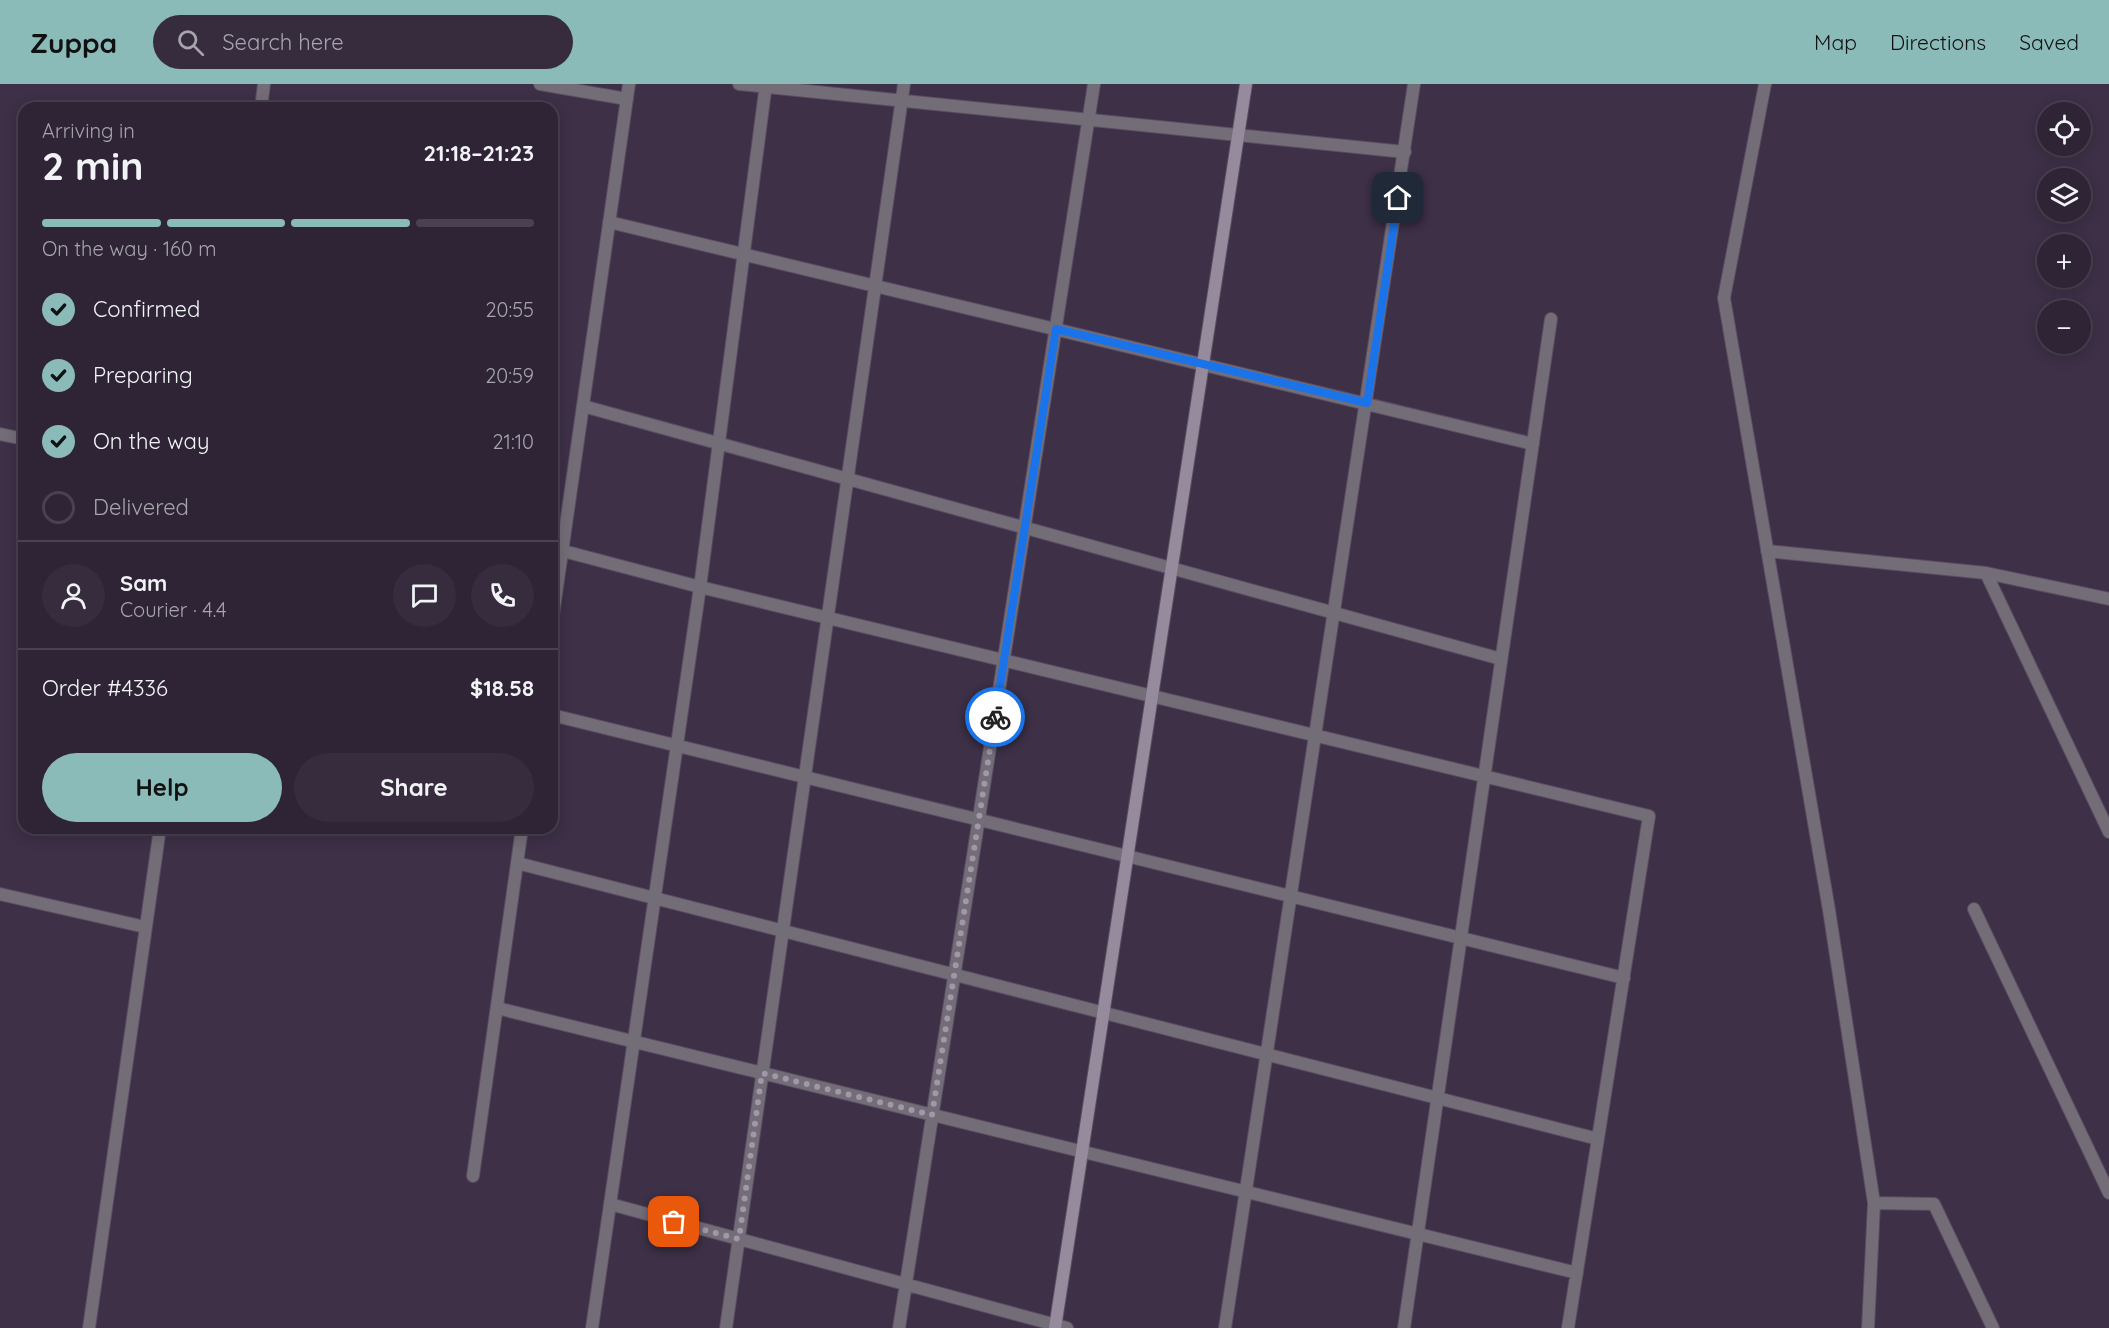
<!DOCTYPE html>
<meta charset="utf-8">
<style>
body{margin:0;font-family:Quicksand,sans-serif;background:#362c3d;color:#f1f3f6;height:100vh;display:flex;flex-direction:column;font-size:22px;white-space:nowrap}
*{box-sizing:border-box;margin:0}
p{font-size:20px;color:#a7a4ad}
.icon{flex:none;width:33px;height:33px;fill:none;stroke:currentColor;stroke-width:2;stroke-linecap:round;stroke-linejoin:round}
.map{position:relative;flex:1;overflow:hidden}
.details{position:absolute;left:18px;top:18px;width:540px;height:732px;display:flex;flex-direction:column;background:#2e2435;border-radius:18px;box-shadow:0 3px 15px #0003,0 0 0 2px #494150}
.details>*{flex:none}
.tools{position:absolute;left:2037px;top:18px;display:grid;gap:12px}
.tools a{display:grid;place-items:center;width:54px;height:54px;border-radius:50%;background:#2e2435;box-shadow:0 3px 15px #0003,0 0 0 2px #494150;font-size:30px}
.pin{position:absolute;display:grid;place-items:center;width:51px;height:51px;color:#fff;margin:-26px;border-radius:12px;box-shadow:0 3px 9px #0006}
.courier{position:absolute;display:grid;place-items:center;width:60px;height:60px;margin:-30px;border:4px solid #1a73e8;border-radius:50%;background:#fff;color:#222;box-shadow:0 2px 8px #0007}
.overview em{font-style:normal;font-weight:800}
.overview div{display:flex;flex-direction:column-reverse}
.overview{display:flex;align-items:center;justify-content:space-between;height:102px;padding:0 24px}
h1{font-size:39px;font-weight:800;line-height:45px}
.bar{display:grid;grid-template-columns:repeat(4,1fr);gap:9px 6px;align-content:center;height:72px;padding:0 24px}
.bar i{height:8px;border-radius:4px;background:#494150}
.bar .active{background:#8bbbb9}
.bar p{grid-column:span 4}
.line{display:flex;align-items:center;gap:15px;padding:0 24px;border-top:2px solid #494150}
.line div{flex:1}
.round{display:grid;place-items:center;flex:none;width:63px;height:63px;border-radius:32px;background:#362c3d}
ol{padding:0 24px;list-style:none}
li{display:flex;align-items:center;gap:18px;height:66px}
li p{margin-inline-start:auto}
li .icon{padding:6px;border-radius:50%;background:#8bbbb9;color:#111;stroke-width:4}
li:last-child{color:#a7a4ad}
li i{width:33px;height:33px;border:3px solid #494150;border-radius:50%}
.button{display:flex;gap:12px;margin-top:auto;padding:12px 24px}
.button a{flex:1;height:69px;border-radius:36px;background:#8bbbb9;color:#111;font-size:24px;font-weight:800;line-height:69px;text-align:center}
.button a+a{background:#362c3d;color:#f1f3f6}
header{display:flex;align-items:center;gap:36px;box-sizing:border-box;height:84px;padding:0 30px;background:#8bbbb9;color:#111}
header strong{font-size:28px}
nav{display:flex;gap:33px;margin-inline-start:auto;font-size:21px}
.search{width:420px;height:54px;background:#362c3d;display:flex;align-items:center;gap:15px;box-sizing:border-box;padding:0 21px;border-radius:33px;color:#a7a4ad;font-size:22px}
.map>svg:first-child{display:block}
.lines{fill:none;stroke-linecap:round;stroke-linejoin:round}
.street-casing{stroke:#594d62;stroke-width:14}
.secondary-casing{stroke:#594d62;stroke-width:14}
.street{stroke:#736d78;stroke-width:12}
.secondary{stroke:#958b9d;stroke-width:12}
.done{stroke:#a197a8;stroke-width:6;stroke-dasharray:0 10.8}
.route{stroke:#1a73e8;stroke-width:8}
</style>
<header>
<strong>Zuppa</strong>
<div class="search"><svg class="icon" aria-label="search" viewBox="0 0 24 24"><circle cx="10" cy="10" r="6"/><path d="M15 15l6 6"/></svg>Search here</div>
<nav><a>Map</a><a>Directions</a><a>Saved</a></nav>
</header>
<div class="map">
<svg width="2109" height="1244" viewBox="0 0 2109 1244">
<rect width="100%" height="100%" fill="#3d3047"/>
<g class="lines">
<g class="street-casing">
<path id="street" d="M540,0l87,15
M739,0l666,68
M1765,0l-41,214 105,612 45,293 -6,125
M261,24l3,-24
M609,138l924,222
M583,322l918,253
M0,350l24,5
M552,464l148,39 949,229 -81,512
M1767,467l219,22 123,26
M1986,489l123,259
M552,538l77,-538
M552,631l1072,263
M517,779l1081,276
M0,810l145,33
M1974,825l135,284
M497,924l1080,265
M473,1092l49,-348
M1874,1119l60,1 59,124
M610,1120l457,124
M89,1244l71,-500
M592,1244l108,-741 66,-503
M726,1244l178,-1244
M899,1244l195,-1244
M1225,1244l189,-1244
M1404,1244l147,-1009"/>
</g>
<g class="secondary-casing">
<path id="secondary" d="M1055,1244l191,-1244"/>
</g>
<use href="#street" class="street"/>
<use href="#secondary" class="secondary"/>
</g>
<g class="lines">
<path class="done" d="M674,1138l65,17 23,-166 170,42 63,-398"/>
<path class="route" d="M995,633l61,-388 311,74 31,-205"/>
</g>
</svg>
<div class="tools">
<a><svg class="icon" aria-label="locate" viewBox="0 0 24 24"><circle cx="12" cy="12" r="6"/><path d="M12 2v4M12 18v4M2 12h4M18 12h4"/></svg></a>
<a><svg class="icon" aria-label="layers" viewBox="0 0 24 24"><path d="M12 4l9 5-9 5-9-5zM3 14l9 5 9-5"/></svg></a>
<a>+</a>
<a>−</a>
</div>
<div class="pin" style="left:674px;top:1138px;background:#ea580c"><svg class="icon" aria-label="bag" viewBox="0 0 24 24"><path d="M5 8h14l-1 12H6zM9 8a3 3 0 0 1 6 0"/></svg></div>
<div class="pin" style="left:1398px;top:114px;background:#1f2937"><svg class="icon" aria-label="home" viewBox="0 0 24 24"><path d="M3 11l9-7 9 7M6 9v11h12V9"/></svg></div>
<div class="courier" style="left:995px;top:633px"><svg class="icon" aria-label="bike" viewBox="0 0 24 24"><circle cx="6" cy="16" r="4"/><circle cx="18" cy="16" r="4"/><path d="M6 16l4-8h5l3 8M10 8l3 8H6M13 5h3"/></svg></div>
<section class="details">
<div class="overview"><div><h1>2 min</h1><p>Arriving in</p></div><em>21:18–21:23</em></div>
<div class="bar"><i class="active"></i><i class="active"></i><i class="active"></i><i></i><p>On the way · 160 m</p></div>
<ol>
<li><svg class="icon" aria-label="check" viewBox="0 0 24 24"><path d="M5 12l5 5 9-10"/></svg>Confirmed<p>20:55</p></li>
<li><svg class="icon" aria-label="check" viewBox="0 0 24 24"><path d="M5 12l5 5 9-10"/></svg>Preparing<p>20:59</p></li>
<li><svg class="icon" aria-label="check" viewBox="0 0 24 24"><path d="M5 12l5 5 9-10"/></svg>On the way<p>21:10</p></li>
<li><i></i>Delivered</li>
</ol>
<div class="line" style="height:108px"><a class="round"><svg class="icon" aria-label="person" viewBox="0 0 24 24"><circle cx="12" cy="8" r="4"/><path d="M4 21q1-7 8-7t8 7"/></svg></a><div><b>Sam</b><p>Courier · 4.4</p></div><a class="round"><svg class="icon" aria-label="chat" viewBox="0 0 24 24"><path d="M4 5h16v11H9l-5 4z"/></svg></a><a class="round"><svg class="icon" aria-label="phone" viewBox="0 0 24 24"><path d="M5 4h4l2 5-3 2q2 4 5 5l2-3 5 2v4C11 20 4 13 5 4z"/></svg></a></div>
<div class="line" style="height:78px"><div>Order #4336</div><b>$18.58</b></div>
<div class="button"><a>Help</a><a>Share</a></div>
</section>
</div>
